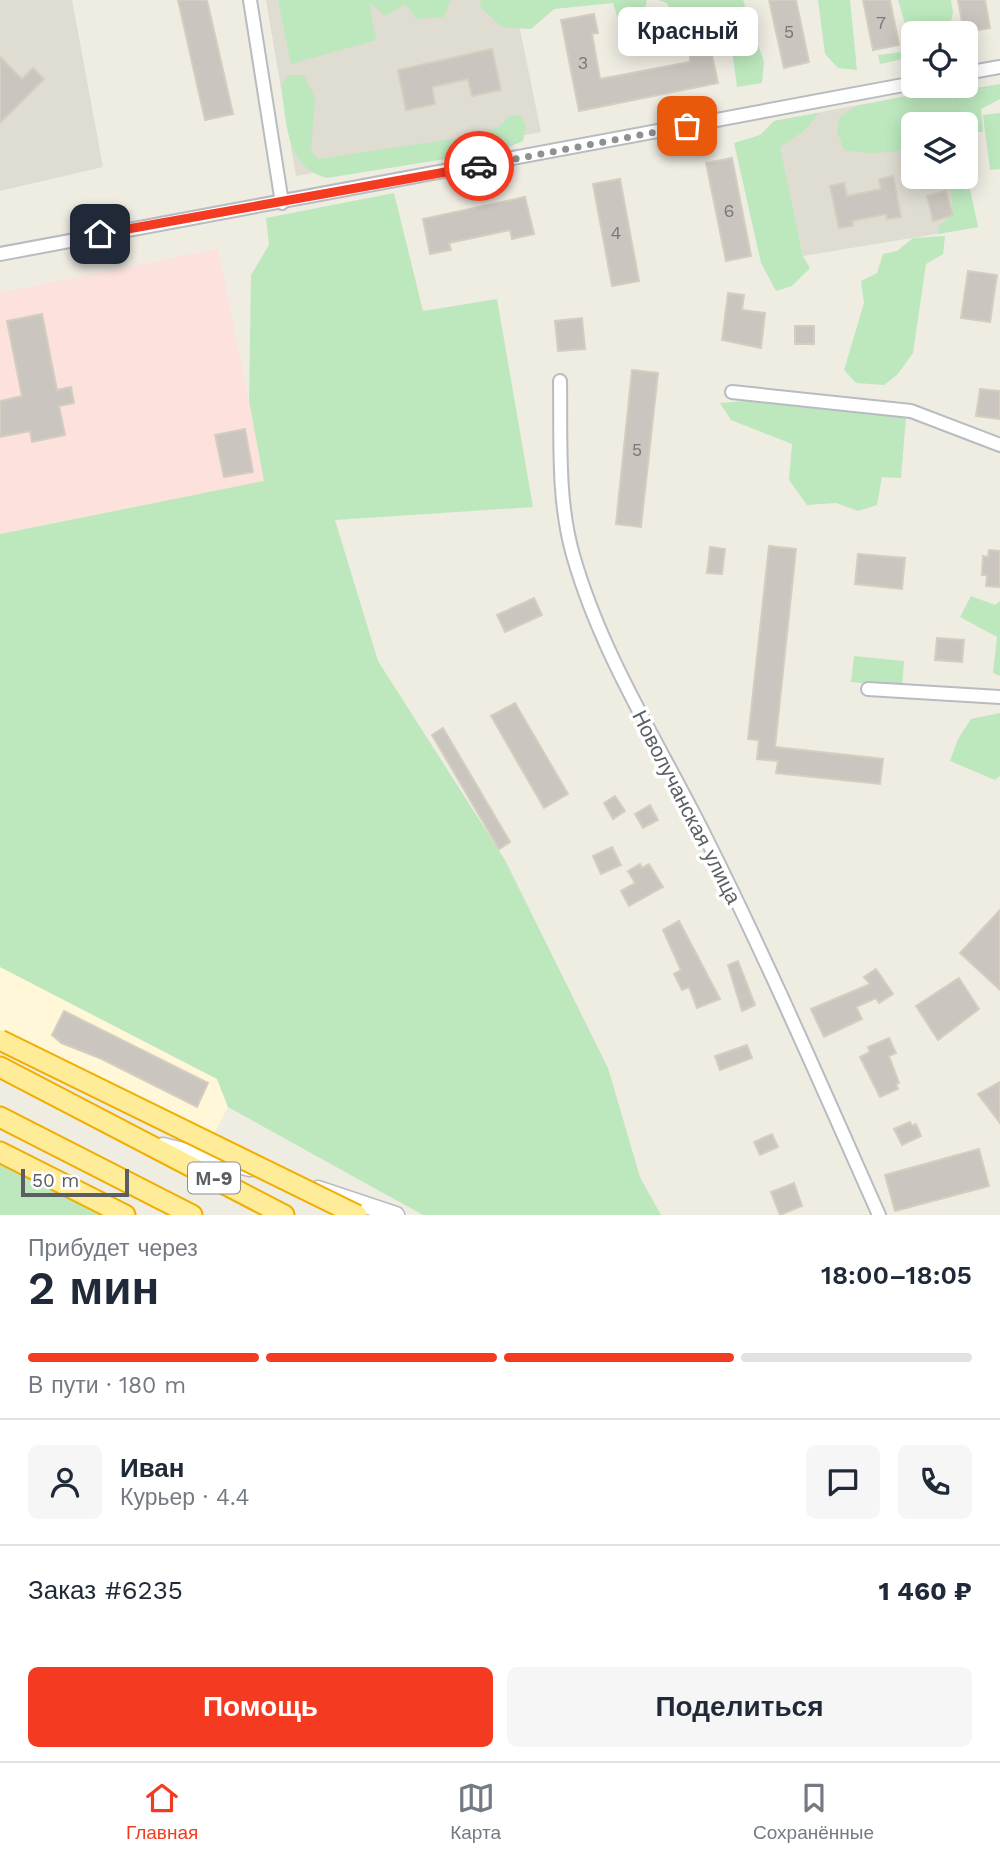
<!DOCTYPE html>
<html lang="ru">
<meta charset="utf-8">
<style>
body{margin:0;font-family:"Work Sans",sans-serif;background:#f6f6f7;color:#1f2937;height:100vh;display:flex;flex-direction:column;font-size:26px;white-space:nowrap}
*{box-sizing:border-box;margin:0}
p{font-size:23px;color:#747a83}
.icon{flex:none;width:38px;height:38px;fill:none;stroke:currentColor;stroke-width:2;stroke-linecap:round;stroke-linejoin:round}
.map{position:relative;height:1215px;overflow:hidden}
.drawer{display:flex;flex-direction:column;background:#fff;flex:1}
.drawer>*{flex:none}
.fabs{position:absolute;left:901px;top:21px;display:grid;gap:14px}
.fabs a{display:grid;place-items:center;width:77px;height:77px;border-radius:10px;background:#fff;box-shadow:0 4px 18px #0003;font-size:35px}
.scale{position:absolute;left:21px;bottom:18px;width:108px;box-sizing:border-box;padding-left:7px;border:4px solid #5b5f64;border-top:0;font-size:19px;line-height:24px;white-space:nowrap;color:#5b5f64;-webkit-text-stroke:5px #fff;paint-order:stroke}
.pin{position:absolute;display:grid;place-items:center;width:60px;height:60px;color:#fff;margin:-30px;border-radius:14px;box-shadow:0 4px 10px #0006}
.courier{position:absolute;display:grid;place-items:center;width:70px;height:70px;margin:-35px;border:5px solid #f53a22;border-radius:50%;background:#fff;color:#222;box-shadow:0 2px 9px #0007}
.bubble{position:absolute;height:49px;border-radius:10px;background:#fff;box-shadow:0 4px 18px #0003;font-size:23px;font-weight:600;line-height:49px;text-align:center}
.head em{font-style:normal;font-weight:600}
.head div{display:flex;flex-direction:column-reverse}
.head{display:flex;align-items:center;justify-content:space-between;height:119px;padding:0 28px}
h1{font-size:46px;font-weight:600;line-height:52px}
.bar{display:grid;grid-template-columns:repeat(4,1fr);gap:10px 7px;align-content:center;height:84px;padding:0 28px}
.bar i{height:9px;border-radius:5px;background:#e0e1e3}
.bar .selected{background:#f53a22}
.bar p{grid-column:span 4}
.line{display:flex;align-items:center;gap:18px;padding:0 28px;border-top:2px solid #e0e1e3}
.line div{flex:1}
.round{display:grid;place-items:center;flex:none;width:74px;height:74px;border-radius:10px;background:#f6f6f7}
.primary-button{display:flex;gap:14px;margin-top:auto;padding:14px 28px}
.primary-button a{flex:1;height:80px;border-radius:10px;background:#f53a22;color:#fff;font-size:28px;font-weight:600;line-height:80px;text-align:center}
.primary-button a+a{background:#f6f6f7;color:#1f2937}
.tab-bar{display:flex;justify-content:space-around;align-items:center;height:98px;border-top:2px solid #e0e1e3;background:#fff;font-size:19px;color:#747a83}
.tab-bar a{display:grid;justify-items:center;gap:4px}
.tab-bar .selected{color:#f53a22}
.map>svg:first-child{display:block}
.commercial{fill:#fff7d7}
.education{fill:#dfdcd1}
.medical{fill:#fde1dd}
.green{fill:#bde8be}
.building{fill:#cac6bf;stroke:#d4cec0;stroke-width:2}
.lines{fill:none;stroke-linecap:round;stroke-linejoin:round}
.minor-casing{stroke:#b8bbc0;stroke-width:16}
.tertiary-casing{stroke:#b8bbc0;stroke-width:19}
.trunk-casing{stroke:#f1ae00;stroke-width:23}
.minor{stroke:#fff;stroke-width:12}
.tertiary{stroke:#fff;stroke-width:16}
.trunk{stroke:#ffec98;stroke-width:19}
.trunk-bridge-casing{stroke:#f1ae00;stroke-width:23;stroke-linecap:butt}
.trunk-bridge{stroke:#ffec98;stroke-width:19}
.done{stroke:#8f9090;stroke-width:7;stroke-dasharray:0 12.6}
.route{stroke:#f53a22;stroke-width:9}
.labels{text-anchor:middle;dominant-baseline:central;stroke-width:7;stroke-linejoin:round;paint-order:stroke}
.number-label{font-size:18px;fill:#77797b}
.shield{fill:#fff;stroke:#8c8f92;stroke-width:2}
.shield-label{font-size:19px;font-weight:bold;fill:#5b5f64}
.street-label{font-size:21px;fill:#5b5f64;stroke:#fff}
</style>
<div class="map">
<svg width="1000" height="1215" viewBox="0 0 1000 1215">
<rect width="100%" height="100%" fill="#efece2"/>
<path class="commercial" d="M0,967l217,112 11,28 -14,27 -214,-104z"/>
<path class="education" d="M0,0h72l31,167 -103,24z
M266,0h248l27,132 -245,44z
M949,88l-35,36v53h52l12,50 -175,29 -29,-135z"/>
<path class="medical" d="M218,249l47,232 -265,53v-241z"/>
<path class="green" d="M278,0h173l-7,17 -28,2 -10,-15 -21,12 -16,-14 7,38 -85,24z
M481,0h166l-2,9 12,12 -9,11 -24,6 -11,-35 -59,6 -23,20 -29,-2 -22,-20z
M658,0h85l21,62 -2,21 -25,4 -8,-59 -15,-7 -28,4 -13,-8 -6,-14z
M818,0h32l7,70 -19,-2 -13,-14z
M898,0h53l2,12 -4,21h-35l-1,24 -33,7 -2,-9 24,-3 9,-8z
M288,75h16l11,23 -4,53 7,8 161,-24 21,-9 9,-10 12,-1 5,11 -3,15 -22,9 -174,28c-42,-11 -40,-56 -46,-92z
M1000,84v15l-19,10 2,23h-17v-8h-52l-1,22c-24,9 -44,8 -69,4l-7,-18 2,-14 17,-12 93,-18 3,11 18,-10z
M819,113l-14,17 -25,17 23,109 7,12 -18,18 -16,5 -15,-28 -27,-120 26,-8 14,-14z
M1000,113v56l-10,1 -7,-55z
M966,169l12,58 -40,7 1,-9 14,-10 -3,-38h16z
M394,193l29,118 74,-12 36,208 -198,13 43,141 127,199 103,208 32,109 21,38h-238l-195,-108 -11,-28 -217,-112v-433l264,-53 -15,-80 2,-126 18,-30 -3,-27z
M945,236l-2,18 -17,10 -13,89 -16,22 -13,10 -28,-2 -12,-13 20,-67 -3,-22 16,-8 6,-19 14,-3 16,-13z
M757,400l149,17 -5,61 -19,-1 -5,28 -19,6 -22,-8 -29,2 -18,-25 3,-36 -61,-24 -11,-17z
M971,596l24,9 5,-4v75l-7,-3 4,-36 -37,-20z
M854,656l50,5 -2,26 -51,-5z
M1000,713v63l-5,4 -45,-19 8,-22 13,-20z
M0,1164l100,51h-100z"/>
<path class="building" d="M178,0h29l26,114 -28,6z
M769,0h27l13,62 -25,6z
M863,0h27l9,45 -26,5z
M958,0h27l5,28 -26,5z
M594,14l4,19 -6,1 8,45 90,-17v-14l12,-2 1,5 8,-1 7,33 -139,28 -18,-91z
M492,49l9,41 -29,6 -4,-17 -36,8 3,17 -29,6 -8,-40z
M0,57l22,22 11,-11 11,11 -44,44z
M732,158l19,98 -25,5 -20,-98z
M893,176l8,41 -14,2 -1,-5 -34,7 1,5 -14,2 -9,-42 14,-3 3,13 34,-7 -2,-10z
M620,179l19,102 -27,5 -19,-102z
M946,191l7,24 -20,6 -6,-25z
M525,197l9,37 -22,5 -2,-9 -61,13 2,7 -21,4 -7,-35z
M968,271l29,4 -7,47 -29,-4z
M728,293l16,2 -2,15 23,3 -4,35 -39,-8z
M42,314l15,76 14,-3 3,16 -15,3 6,29 -33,7 -2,-11 -30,6v-36l22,-5 -15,-75z
M582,318l3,31 -27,2 -3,-30z
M795,326h19v18h-19z
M632,370l26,3 -17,154 -25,-3z
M980,389l20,2v28l-24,-3z
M245,429l8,43 -29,5 -9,-42z
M769,546l27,3 -21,198 108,12 -3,25 -104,-11 2,-12 -21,-2 2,-19 -11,-1z
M710,547l15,2 -3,25 -15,-1z
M989,550l11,1v36l-14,-1 1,-11h-5l1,-19 5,1z
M858,554l47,4 -3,31 -47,-5z
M534,598l8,17 -37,17 -8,-17z
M937,638l27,2 -2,22 -27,-2z
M515,703l53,91 -24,14 -53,-92z
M443,728l67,114 -11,7 -67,-114z
M615,796l10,15 -12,8 -9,-16z
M650,805l8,15 -15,8 -8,-14z
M612,847l9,18 -20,9 -8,-18z
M640,864l2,4 7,-4 14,23 -34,19 -8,-15 14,-8 -7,-12z
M1000,910v80l-40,-37z
M679,921l41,78 -23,9 -8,-21 -7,3 -8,-16 7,-4 -18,-40z
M738,961l17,44 -13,6 -14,-46z
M876,969l17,25 -14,9 -3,-5 -20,9 6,12 -38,18 -13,-28 59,-25 -6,-7z
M959,978l20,31 -41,31 -22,-34z
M64,1011l144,72 -11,24 -95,-48 -41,-16 -9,-8z
M889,1038l7,15 -7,3 10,27 -3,1 2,5 -18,8 -20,-40 10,-5 -2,-5z
M747,1045l5,13 -32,12 -5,-14z
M1000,1082v41l-22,-29z
M910,1122l2,4 4,-2 5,12 -19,9 -8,-16z
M772,1134l6,13 -18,8 -6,-13z
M979,1149l10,37 -94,25 -10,-36z
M794,1183l8,23 -22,9 -9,-23z"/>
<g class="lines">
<g class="minor-casing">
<path id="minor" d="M250,0l32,203
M966,73l34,-6
M0,254l914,-171
M560,381c1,58 -3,118 13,174 29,102 87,190 133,283 62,124 117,251 173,377
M732,392l179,19 89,34
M868,689l132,8"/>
</g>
<g class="tertiary-casing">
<path id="tertiary" d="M163,1146l87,22
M318,1189l78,26"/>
</g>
<g class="trunk-casing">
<path id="trunk" d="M0,1067l284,148
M0,1117l192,98
M0,1152l125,63"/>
</g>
<use href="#minor" class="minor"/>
<use href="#tertiary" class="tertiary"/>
<use href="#trunk" class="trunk"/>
<g class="trunk-bridge-casing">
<path id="trunk-bridge" d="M0,1040l357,175"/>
</g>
<use href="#trunk-bridge" class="trunk-bridge"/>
</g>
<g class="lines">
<path class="done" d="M479,166l208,-40"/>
<path class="route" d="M100,234l379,-68"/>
</g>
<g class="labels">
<g class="number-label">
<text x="881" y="22">7</text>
<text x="789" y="31">5</text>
<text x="583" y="62">3</text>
<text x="729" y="210">6</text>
<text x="616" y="232">4</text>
<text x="637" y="449">5</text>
</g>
<rect class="shield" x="188" y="1162.5" width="52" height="31" rx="5"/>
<g class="shield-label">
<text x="214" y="1178">М-9</text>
</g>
<g class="street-label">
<text transform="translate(687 807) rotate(63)">Новолучанская улица</text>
</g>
</g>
</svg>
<div class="fabs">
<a><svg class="icon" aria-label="locate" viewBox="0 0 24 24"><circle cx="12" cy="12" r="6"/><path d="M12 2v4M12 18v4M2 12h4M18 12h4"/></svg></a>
<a><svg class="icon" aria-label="layers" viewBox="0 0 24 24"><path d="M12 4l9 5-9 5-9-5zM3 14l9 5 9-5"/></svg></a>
</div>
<div class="scale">50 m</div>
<div class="pin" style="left:687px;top:126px;background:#ea580c"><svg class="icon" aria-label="bag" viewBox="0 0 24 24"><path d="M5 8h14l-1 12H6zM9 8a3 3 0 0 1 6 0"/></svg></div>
<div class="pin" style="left:100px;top:234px;background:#1f2937"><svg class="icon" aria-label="home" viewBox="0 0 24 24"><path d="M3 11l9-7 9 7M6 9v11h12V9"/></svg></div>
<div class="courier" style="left:479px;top:166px"><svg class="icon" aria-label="car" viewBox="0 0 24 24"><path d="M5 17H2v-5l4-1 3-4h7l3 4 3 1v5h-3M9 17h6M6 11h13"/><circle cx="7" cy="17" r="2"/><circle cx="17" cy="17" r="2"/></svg></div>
<div class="bubble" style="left:618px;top:7px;width:140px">Красный</div>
</div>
<section class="drawer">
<div class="head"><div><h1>2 мин</h1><p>Прибудет через</p></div><em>18:00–18:05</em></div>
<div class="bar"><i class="selected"></i><i class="selected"></i><i class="selected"></i><i></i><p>В пути · 180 m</p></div>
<div class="line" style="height:126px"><a class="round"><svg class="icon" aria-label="person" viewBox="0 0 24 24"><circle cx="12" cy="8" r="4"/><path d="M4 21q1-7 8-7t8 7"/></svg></a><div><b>Иван</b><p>Курьер · 4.4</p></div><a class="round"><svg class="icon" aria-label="chat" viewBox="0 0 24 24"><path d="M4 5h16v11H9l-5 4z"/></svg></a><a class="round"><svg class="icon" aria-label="phone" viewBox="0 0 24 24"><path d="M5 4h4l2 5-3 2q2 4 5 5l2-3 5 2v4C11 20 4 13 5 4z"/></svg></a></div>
<div class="line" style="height:91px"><div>Заказ #6235</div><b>1 460 ₽</b></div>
<div class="primary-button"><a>Помощь</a><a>Поделиться</a></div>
</section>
<nav class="tab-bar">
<a class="selected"><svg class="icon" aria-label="home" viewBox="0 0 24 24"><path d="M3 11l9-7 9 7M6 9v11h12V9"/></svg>Главная</a>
<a><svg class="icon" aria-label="map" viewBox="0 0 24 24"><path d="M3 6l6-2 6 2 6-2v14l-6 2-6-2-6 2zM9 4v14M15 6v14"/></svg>Карта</a>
<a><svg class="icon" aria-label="saved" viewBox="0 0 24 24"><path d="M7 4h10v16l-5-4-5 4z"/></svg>Сохранённые</a>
</nav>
